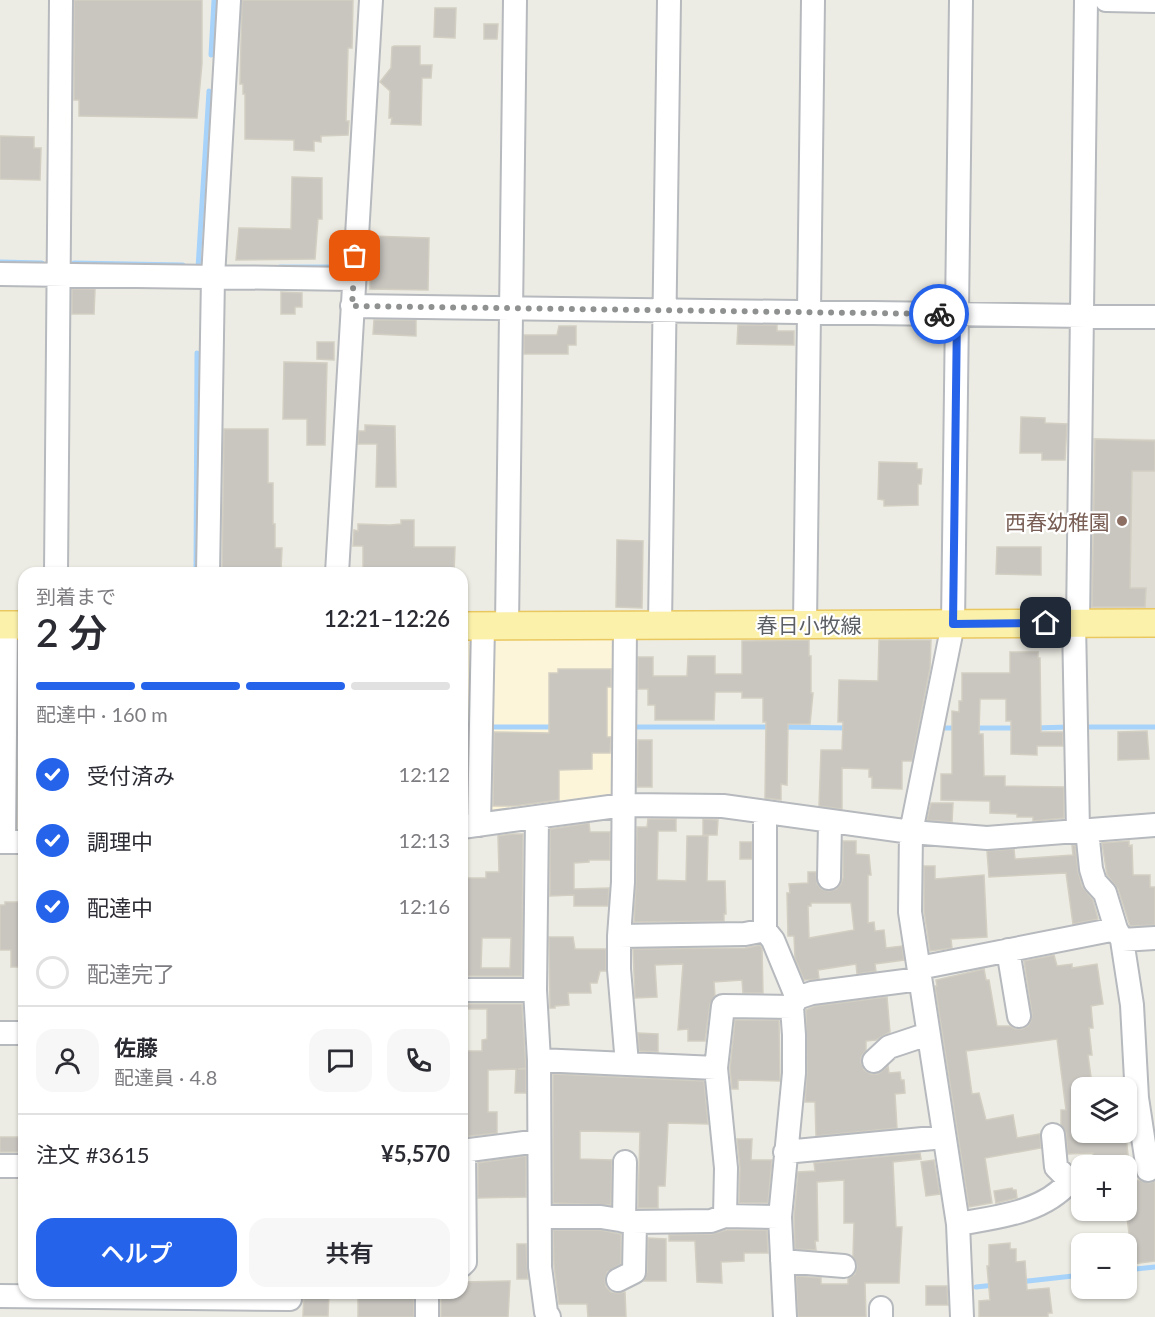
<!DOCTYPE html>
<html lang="ja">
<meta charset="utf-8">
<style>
body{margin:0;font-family:Lato,"Noto Sans JP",sans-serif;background:#f7f7f7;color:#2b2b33;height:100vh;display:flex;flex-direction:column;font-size:22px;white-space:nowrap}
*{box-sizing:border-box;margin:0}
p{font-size:20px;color:#7c7c81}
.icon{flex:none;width:33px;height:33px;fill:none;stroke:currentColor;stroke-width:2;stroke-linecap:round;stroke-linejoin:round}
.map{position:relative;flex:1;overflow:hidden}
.details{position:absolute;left:18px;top:567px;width:450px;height:732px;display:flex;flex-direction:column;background:#fff;border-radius:18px;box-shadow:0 2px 4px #0004}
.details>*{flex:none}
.fabs{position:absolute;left:1071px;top:1077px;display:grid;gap:12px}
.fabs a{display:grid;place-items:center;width:66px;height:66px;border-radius:12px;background:#fff;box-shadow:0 2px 4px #0004;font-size:30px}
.pin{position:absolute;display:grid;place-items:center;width:51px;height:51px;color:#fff;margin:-26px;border-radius:12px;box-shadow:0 3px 9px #0006}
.courier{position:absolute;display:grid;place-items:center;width:60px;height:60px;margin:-30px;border:4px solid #2563eb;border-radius:50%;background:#fff;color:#222;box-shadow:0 2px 8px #0007}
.headline em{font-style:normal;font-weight:600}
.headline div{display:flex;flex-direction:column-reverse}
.headline{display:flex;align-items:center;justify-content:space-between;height:102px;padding:0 18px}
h1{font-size:39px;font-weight:600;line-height:45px}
.bar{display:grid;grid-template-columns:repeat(4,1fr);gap:9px 6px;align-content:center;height:72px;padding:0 18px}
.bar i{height:8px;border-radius:4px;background:#e1e1e2}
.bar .on{background:#2563eb}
.bar p{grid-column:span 4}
.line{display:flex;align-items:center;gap:15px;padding:0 18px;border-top:2px solid #e1e1e2}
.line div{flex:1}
.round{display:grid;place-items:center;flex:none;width:63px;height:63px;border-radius:18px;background:#f7f7f7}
ol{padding:0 18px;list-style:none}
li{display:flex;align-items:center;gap:18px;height:66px}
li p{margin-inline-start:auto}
li .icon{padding:6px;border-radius:50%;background:#2563eb;color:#fff;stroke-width:4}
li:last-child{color:#7c7c81}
li i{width:33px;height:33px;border:3px solid #e1e1e2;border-radius:50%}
.button{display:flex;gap:12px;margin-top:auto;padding:12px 18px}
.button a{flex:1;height:69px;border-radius:18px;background:#2563eb;color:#fff;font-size:24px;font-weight:600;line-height:69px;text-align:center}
.button a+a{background:#f7f7f7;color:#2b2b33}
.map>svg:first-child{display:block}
.commercial{fill:#fcf5da}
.education{fill:#dddbd2}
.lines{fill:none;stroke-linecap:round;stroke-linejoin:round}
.stream{stroke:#a7d3fa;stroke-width:5}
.building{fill:#c9c6c0;stroke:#d2cec2;stroke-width:1.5;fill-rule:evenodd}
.minor-casing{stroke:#b6b9bd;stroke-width:26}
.major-casing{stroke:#eac860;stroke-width:30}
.minor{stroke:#fff;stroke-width:22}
.major{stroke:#fbf1ab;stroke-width:27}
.done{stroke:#8f9090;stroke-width:6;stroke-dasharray:0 10.8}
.route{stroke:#2563eb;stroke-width:8}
.education-dot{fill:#8d6e63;stroke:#fff;stroke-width:2}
.labels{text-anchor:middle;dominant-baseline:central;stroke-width:4.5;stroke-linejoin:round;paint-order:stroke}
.education-label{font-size:21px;fill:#785e54;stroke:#fff;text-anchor:end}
.street-label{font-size:21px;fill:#5c5f63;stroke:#fff}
</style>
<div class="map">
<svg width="1155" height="1317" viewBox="0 0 1155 1317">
<rect width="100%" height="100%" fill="#edece4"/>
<path class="commercial" d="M462,635h153v163l-153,19z"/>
<path class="education" d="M1091,438l64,1v171h-61l-6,-6z"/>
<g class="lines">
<path class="stream" d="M211,55l3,-55
M0,262l42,1
M74,263l109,2
M280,267h55
M198,268l11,-177
M196,573l1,-220
M462,727h9
M491,727h65
M631,727h139
M783,727l65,1
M1085,727h70
M943,728h16
M974,728h42
M1034,728l35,-1
M1126,1270l29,-3
M1019,1282l63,-7
M976,1287l19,-2"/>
</g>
<path class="building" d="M74,0h128v63l-5,55 -118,-2v-16h-5z
M242,0h111l-1,48h-4l-2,73h3l-1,14 -27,1v6l-7,-1v10l-20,-1v-10l-49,-1v-45h-2v-10h-3z
M435,8h21l-1,30 -21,-1z
M484,24h14l-1,15h-13z
M394,46h26v19h12l-1,13h-9l-1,47 -30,-1 1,-6h-3l1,-27 -10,-9 11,-14 1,-21z
M0,136l34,1v11h7l-1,32 -40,-1z
M292,177l30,1v41h-4l-3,40 -79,1 3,-32 52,1z
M371,236l58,2 -1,52 -58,-1z
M72,289h23l-1,25h-22z
M281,292l21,1v14h-7v7h-14z
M374,320h42v16l-43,-2z
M738,325h39v6h17v14l-57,-1z
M559,326h17v19h-8v9h-44v-19h33z
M317,342h17v18l-17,-1z
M284,362l43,1 -2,82h-18v-26h-24z
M1021,417l24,1v5l22,1 -2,36h-23v-7h-22z
M365,425l30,1 1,61h-20l1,-43h-19l1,-13h6z
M224,429h44v54h5v41h2v24h7l-1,22 -31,-1v4h-28z
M1095,439l60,2v30h-23l-2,117h16l-1,19h-53z
M879,462l38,1v6h5l-1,15h-3v21l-34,1v-6l-6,-1z
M401,520h13v27h41l-1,26 -91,-2v-25h-10l1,-16 4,1v-7l32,1 11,-1z
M617,540l26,1 -1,67 -26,-1z
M997,547h44v28l-45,-1z
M809,640v16h2v37h2l-3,31h-22l-1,61 -6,-1v16l-16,-2 1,-76h-3v-24h-21v-6h-27l-1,28h-59v-15h-7v-16h-10v-32h15v19h34l1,-20h27v18h27v-33z
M879,640h52l-1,28 -18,93h-10v28l-30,-1v-11h-3v-8l-27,-1v41l-23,-3 2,-56h21l1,-28h-5l1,-42 39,1z
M1010,652h28v6h2l1,74h22v14h-26v9l-26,-1v-33h-5v-22h-26l-1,35h4l1,42h21v10l59,1v31l-31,3v-4h-16v-3l-27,-1v-12l-49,-1v-26h11v-63l7,1v-11h3v-28h48z
M558,669h53v18h-4v50h4l-1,16h-18v16l-33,1v30l-45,6h-21l1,-74 55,1v-60h9z
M1147,731l2,28 -31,1v-28z
M638,740h14v47h-15z
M462,747h5l-1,59h-4z
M18,760h6v68h-6z
M931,803h22l-1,19 -25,-2z
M648,819h28v12h-18l-1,49 29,1 1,-45h21l-1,45h18l1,33h-2v7l-90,1 2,-40 1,-55h10z
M703,819l15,1 -1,15h-14z
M589,823l1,9h20v28h-21v2l-15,1v26l35,-1 -1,18h-34v-11l-24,1v-67z
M512,834h11l-1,142h-60v-98h24v-6h13l-1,-36zM482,938h29l-1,30h-29z
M843,841h13v13l13,1 2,20h-3v48l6,-1 1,9 9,-1 2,18 16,-2 2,14 -29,4 1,7 -19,3 -1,-10 -38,6 1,9 -15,1 -9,-22 -1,-22h-6l-1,-43h3l-1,-9 19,-1v-11h8l1,12 5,5 7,2 7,-2 5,-5 2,-6zM811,903h40l3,27 -45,8 -1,-32h3z
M1129,841v5l3,-1 1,30h17v12h5v38l-25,1 -12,-37 -11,-14 -5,-32z
M740,842h12v17h-12z
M1072,845h3l3,26 4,15 11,14 5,19 -25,5 -7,-51 -77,4 -2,-26 27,-2 1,10 58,-4z
M924,866h11v13l49,-4 3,62 -36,2 1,9 -22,3 -6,-40z
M5,902h19v65h-13v-17h-11v-45h5z
M549,937h24l2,12h31v22h-6l-3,12h-7l1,10h-23l1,12 -14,1v2h-5z
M760,945l2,3 1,45h-20l-1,-13 -28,2 1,14 -5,8 -5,37h-17v-12l-10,1 5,-66 -28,1 2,32 -22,1 -2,-49 112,-1z
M1054,955l3,11 15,-2v4l25,-4 6,40 -12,2 2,22h-4l3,27h-4l3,22 -4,1 1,10h-6v44h8v8l36,-4 2,19 -35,3v-5l-25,1 -2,-21 -5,-8v-15h5l-9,-71 -91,12 6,43 7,-1 7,27 27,-5 4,23 23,-4 1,14 -56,10 7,45 -23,4 -34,-221h2l-1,-6 48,-11 2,11h3l8,46h13l5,3h7l6,-3 3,-5 1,-7 -8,-53z
M887,997l3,35 -14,8 -10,1v9l-5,7v6l3,7 7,4h7l10,-8 1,7 11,-1 1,8h3l1,13 -10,1 2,34 -81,8 -1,-34h-10l2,-29 -1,-63 9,-4z
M465,1004h57l4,64 -8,1h8v24h-11l1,-24 -28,1v42h9v21l-35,4v-86h20v-11l5,-1v-30h-22z
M735,1020h44l1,61 -42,-1v9h-6l-2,-21z
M638,1033l20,1v18l-19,-1z
M553,1074l151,7 4,43 -40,-1 -3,63h-7v22h-20l2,-76 -60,-1v28l32,1 -1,45 -58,-2z
M0,1137h24v15h-24z
M737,1139h15l-1,21h21l-4,43h-29l1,-35z
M920,1153l1,6 -28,3 3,65h6l-3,56h-34l1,34h-68l-2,-41 25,2v6h27v-5l7,-5 2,-8 -4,-10 1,-33h-10v-43l-27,2 1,59h-3l1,9 -21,-1 -1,-32 4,-45 17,-1 -1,-8z
M526,1156v41l-48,1v-35z
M934,1160l6,34 -14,2 -5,-34z
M1140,1180l9,3 6,-2v80l-22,3 -7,-54v-28z
M1012,1188l1,2h3l1,8 -21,5 -2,-12z
M553,1230h47l21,4v30l-14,8 -2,8 1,7 5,5 7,1 7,-1 1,25h-38l-1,-13h-28l-5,-38z
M727,1230h40l1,23h-24v8l-23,1 1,21 -25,-1 -2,-41h-26v-6l43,-1z
M648,1238l18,1v42h-22l3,-9z
M1010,1243v6h6v13l9,-1 2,29 22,-2 3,25h-4v4h-69v-16l11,-1 -3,-34h2v-21z
M517,1244h9l2,35h-11z
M510,1281l-2,36h-67v-24h21v-11z
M926,1286h21l1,19h-22z
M304,1293h25l-1,23h-25z
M358,1293h56v24h-56z"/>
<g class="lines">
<g class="minor-casing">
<path id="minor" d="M961,0l-8,624 -42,208 -1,80 48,312 4,93
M1106,0l49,1
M0,274l353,5
M352,306l803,11
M56,573l5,-573
M208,573l5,-296 16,-277
M337,573l34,-573
M1074,623l4,208
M1078,623l8,-623
M805,624l8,-624
M625,625l-2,257 -4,54v33l8,95 89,4
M660,625l9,-625
M507,626l8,-626
M765,813v117l8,10 24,58
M537,817l-2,173 4,70 1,207 6,45 3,5
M479,825l4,-199
M462,827l162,-22 99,1 188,26 76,6 168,-13
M1087,830l4,39 4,13 10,11 11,36 6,11 10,65 5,93 11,72
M0,842h24
M4,842l2,-217
M829,878l1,-57
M619,936l126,-2 20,-4
M1122,940l33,-2
M1008,950l11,66
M919,968l197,-39
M462,990h73
M0,1033h24
M539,1060l88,4
M874,1061l15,-14 39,-13
M1053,1135l3,32 14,14
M462,1151l77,-10
M785,1152l159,-15
M0,1166h24
M725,1216l55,1
M541,1217h60l31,5 79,-1 14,-5 1,-48 -10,-100 7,-62 69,1
M624,1221l1,-59
M958,1224c39,-7 85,-11 112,-43l12,-2
M782,1261l62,5
M462,1265l3,-3 -1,-111
M618,1280l16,-8 1,-50
M0,1296l290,3
M881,1308v9
M427,1317v-24
M785,1317l-5,-100 14,-144v-38l-2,-28 5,-9 15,-5 108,-14"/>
</g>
<g class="major-casing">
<path id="major" d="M0,625h24
M462,626l693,-3"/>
</g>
<use href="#minor" class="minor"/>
<use href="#major" class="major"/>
</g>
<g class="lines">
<path class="done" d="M355,256l-3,50 587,8"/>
<path class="route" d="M939,314h18l-4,310 93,-1"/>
</g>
<circle class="education-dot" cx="1122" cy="521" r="6"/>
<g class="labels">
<g class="education-label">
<text x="1110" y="521">西春幼稚園</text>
</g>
<g class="street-label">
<text x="809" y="624">春日小牧線</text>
</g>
</g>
</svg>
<div class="fabs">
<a><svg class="icon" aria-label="layers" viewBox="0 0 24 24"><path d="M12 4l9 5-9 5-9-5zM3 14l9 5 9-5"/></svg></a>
<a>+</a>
<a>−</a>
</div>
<div class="pin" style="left:355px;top:256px;background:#ea580c"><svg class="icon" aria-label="bag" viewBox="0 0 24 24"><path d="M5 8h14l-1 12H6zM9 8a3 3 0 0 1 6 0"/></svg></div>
<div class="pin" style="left:1046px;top:623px;background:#1f2937"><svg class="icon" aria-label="home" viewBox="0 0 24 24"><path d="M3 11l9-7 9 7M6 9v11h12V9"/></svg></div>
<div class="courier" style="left:939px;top:314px"><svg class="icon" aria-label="bike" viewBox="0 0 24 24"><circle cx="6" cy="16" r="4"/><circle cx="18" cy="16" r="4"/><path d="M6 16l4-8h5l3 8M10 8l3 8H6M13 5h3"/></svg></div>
<section class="details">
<div class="headline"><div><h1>2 分</h1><p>到着まで</p></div><em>12:21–12:26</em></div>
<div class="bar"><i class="on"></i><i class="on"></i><i class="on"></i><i></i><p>配達中 · 160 m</p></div>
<ol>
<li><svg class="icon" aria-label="check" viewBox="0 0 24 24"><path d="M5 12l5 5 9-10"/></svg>受付済み<p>12:12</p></li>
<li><svg class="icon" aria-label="check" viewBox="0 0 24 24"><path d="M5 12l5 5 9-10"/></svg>調理中<p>12:13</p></li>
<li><svg class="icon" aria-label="check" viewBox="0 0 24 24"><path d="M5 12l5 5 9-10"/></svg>配達中<p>12:16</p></li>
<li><i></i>配達完了</li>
</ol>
<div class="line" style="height:108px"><a class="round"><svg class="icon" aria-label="person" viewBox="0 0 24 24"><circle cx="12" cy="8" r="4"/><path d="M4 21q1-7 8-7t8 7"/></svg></a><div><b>佐藤</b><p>配達員 · 4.8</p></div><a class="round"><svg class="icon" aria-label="chat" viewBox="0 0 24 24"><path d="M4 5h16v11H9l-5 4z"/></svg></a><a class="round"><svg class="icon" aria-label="phone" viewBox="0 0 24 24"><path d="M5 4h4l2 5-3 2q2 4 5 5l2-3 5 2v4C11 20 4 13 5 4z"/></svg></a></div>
<div class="line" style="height:78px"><div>注文 #3615</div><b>¥5,570</b></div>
<div class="button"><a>ヘルプ</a><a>共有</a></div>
</section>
</div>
